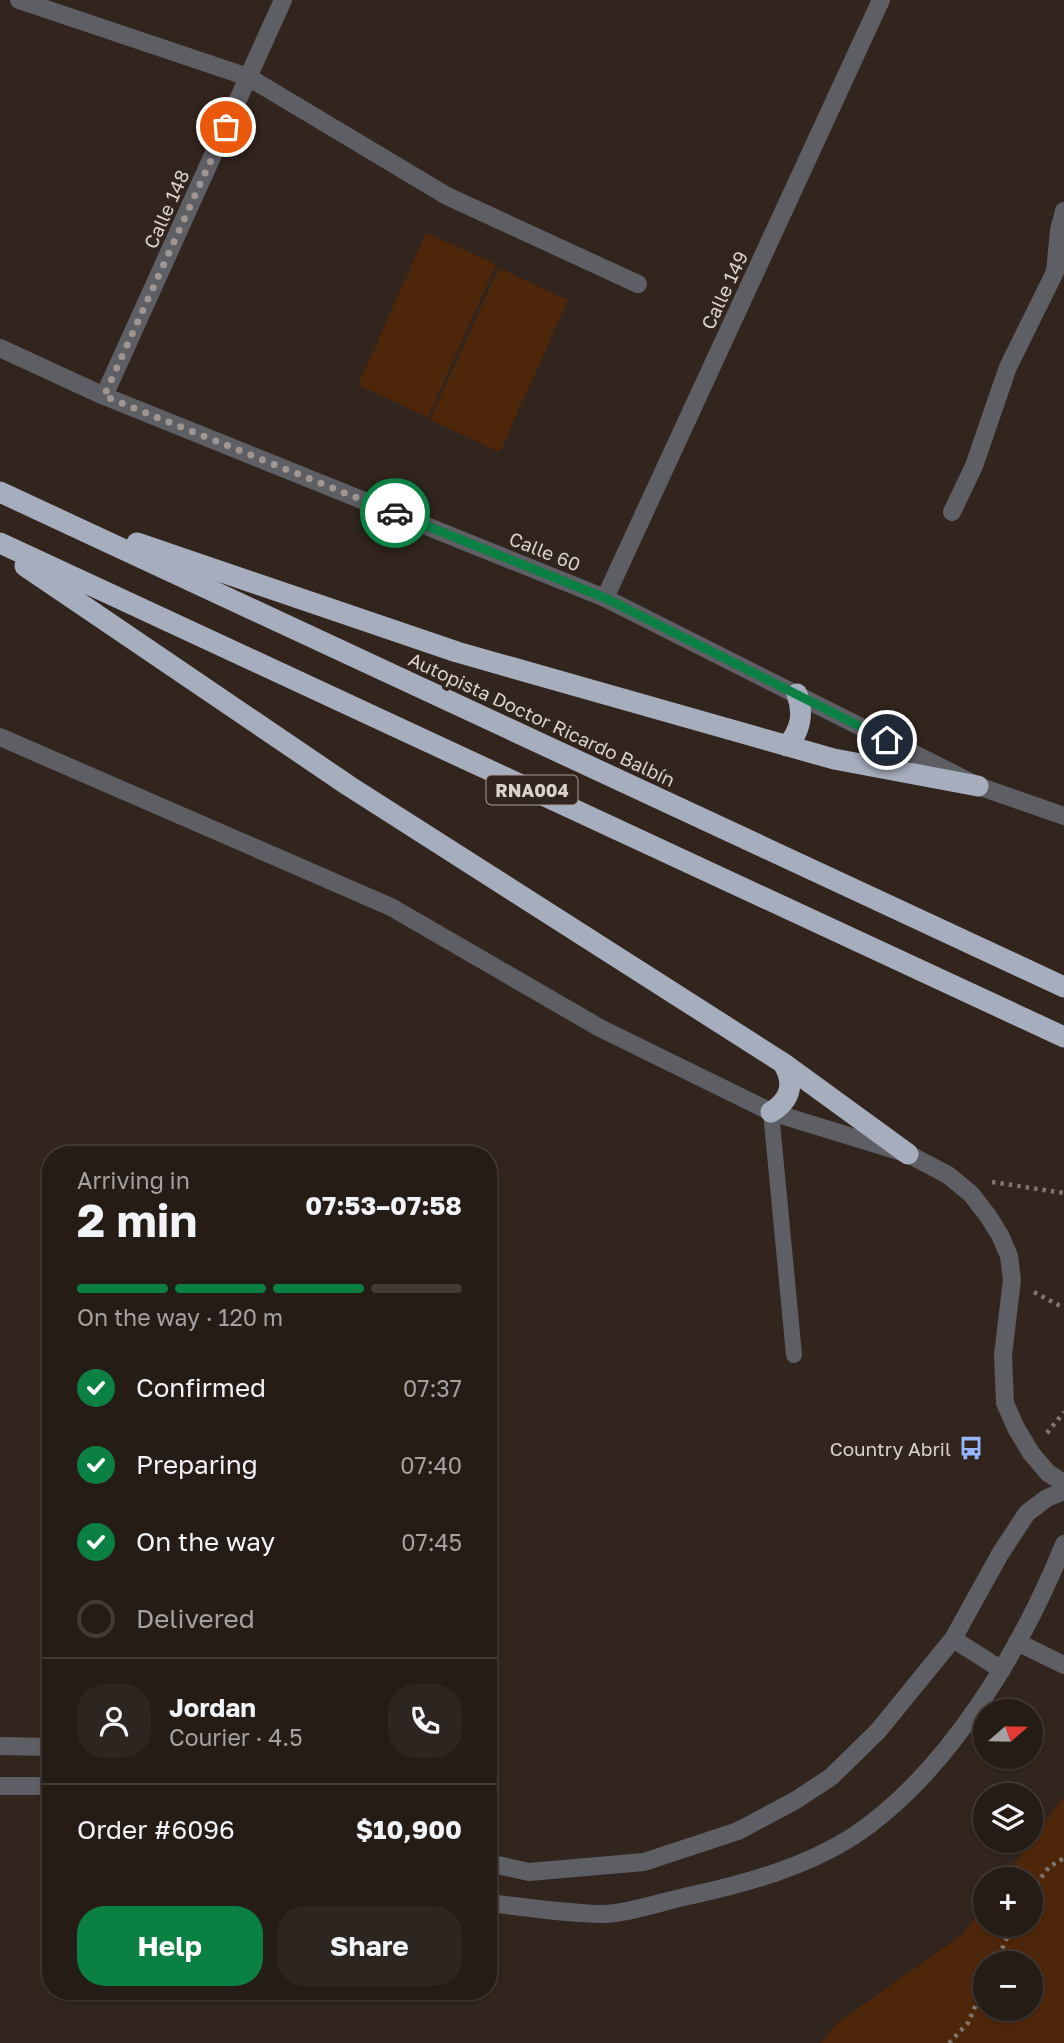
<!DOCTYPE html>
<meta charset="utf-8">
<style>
body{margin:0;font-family:"Golos Text",sans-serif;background:#2d251f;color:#f1f3f6;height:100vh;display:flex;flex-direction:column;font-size:26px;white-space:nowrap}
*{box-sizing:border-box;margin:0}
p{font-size:23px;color:#a3a1a1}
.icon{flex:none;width:38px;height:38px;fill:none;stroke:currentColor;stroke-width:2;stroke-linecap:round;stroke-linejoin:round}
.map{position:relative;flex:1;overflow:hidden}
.panel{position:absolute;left:42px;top:1146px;width:455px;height:854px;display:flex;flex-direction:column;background:#251c16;border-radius:28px;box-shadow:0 2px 5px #0004,0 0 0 2px #423a35}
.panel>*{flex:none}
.needle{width:46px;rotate:70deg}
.fabs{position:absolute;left:973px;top:1699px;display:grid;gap:14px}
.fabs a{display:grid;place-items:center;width:70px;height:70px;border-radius:50%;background:#251c16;box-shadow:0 2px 5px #0004,0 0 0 2px #423a35;font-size:35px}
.pin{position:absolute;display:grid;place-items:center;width:60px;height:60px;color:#fff;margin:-30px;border:4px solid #fff;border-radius:50%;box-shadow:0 2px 7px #0007}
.courier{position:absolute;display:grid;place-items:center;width:70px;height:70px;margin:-35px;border:5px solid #0b8043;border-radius:50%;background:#fff;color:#222;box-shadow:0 2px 9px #0007}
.overview em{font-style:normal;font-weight:700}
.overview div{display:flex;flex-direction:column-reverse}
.overview{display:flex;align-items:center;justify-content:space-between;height:119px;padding:0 35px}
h1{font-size:46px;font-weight:700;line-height:52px}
.bar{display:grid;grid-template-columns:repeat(4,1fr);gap:10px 7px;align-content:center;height:84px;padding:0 35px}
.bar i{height:9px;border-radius:5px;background:#423a35}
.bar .current{background:#0b8043}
.bar p{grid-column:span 4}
.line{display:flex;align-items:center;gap:18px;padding:0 35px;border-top:2px solid #423a35}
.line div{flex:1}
.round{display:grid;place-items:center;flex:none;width:74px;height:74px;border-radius:28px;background:#2d251f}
ol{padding:0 35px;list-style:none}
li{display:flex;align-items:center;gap:21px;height:77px}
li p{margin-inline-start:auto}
li .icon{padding:7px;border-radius:50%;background:#0b8043;color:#fff;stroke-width:4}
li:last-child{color:#a3a1a1}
li i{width:38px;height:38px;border:4px solid #423a35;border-radius:50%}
.button{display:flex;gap:14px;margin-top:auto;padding:14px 35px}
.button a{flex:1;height:80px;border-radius:28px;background:#0b8043;color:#fff;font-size:28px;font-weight:700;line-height:80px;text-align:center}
.button a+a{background:#2d251f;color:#f1f3f6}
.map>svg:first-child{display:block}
.green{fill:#4e260a;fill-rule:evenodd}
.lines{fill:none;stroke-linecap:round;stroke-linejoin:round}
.path{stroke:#80756f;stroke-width:4.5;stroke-dasharray:3.5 5;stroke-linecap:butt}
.service{stroke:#5d5f65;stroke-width:16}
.minor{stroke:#5d5f65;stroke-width:18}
.tertiary{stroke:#5d5f65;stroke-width:18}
.motorway{stroke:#a6adbc;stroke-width:21}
.done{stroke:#a09590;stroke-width:7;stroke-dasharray:0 12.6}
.route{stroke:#0b8043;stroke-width:9}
.labels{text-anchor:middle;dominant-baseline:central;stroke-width:7;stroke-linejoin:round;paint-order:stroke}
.shield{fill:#31251d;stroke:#a89e99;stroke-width:2}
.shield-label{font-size:18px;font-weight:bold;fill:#dbd2ce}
.street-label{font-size:19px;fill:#dbd2ce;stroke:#31251d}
.poi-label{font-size:19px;fill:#dbd2ce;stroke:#31251d;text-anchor:end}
</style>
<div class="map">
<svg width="1064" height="2043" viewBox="0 0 1064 2043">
<rect width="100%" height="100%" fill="#31251d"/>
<path class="green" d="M426,233l70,31 -68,153 -70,-32z
M499,268l69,32 -68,152 -70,-32z
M1064,1797v246h-243l15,-19 127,-90 22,-30v21h46v-45l-28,-1zM985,1964h46v45h-46z"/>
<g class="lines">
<path class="path" d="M992,1182l72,11
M1034,1292l30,16
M1047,1433l17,-21
M1031,1891l18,-24 15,-9
M995,1964l18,-39
M949,2043l19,-20 17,-39"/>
<path class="service" d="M771,1112l23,243"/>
<path class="minor" d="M19,0l229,77 199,119 191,88
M104,396l179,-396
M952,512l22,-46 34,-99 47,-95 4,-42 5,-19
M605,598l276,-598
M953,1639l49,31
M1017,1642l47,23
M0,1746l51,1
M0,1786h51
M488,1863l41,9 115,-10 94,-31 58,-31 35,-23 47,-46 75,-92 47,-85 27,-41 20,-15 17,-7
M488,1903c37,4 75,10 111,11 25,1 68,-14 94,-19 54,-12 112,-28 159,-58 96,-63 170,-189 212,-293"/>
<path class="tertiary" d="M0,348l104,48 501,202 373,188 86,30
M0,737l391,170 209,121 171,84 137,42 40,21 23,19 17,22 12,19 9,21 3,24 -9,75 2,48 11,25 15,25 17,20 16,10"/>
<path class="motorway" d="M0,492l1064,495
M0,543l1064,494
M137,543l320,109 377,107 144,27
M25,566l324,220 434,277 125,91
M787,746c14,-16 17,-32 10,-52
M771,1112c20,-12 24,-29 12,-49"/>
</g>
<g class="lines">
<path class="done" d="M226,127l-122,269 291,117"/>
<path class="route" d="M395,513l210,85 282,142"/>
</g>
<defs>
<g id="bus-bare" transform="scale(1.89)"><path d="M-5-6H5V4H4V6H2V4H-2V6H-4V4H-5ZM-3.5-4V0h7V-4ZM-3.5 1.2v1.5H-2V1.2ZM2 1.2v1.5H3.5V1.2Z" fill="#98b6fd" stroke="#31251d" stroke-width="2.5" paint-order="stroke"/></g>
</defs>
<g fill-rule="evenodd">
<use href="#bus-bare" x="971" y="1448"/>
</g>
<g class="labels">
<rect class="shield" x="486.5" y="775.5" width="91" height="29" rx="5"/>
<g class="shield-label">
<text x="532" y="790">RNA004</text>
</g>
<g class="street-label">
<text transform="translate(166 209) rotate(-66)">Calle 148</text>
<text transform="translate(724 290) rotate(-65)">Calle 149</text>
<text transform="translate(545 551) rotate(22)">Calle 60</text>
<text transform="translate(542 719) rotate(25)">Autopista Doctor Ricardo Balbín</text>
</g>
<g class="poi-label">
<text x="951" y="1448">Country Abril</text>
</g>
</g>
</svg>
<div class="fabs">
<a><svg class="needle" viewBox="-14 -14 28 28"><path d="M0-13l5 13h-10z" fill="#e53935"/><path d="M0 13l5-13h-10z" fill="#a3a1a1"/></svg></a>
<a><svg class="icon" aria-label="layers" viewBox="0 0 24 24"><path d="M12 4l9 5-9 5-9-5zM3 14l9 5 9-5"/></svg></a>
<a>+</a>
<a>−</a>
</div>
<div class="pin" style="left:226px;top:127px;background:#ea580c"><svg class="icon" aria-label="bag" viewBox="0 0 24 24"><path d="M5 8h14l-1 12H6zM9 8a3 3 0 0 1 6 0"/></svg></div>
<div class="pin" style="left:887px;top:740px;background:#1f2937"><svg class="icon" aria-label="home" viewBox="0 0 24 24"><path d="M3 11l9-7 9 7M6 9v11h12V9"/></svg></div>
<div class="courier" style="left:395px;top:513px"><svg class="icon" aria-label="car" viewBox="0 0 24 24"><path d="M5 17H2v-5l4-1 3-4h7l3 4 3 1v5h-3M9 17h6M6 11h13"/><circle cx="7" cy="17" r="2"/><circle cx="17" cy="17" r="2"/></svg></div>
<section class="panel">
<div class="overview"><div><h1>2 min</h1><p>Arriving in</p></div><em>07:53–07:58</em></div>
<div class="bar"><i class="current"></i><i class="current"></i><i class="current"></i><i></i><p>On the way · 120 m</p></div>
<ol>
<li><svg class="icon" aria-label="check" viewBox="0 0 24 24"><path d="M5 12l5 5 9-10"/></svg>Confirmed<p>07:37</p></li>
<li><svg class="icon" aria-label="check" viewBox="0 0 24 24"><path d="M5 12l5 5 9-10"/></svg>Preparing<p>07:40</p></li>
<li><svg class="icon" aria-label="check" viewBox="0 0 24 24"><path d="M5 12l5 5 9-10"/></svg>On the way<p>07:45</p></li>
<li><i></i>Delivered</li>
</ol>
<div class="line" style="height:126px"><a class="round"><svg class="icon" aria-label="person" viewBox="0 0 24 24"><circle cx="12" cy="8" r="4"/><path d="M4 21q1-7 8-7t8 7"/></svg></a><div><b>Jordan</b><p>Courier · 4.5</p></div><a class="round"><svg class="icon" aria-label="phone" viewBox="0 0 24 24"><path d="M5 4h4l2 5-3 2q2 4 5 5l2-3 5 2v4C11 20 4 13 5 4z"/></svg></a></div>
<div class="line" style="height:91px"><div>Order #6096</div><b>$10,900</b></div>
<div class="button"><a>Help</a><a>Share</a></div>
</section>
</div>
